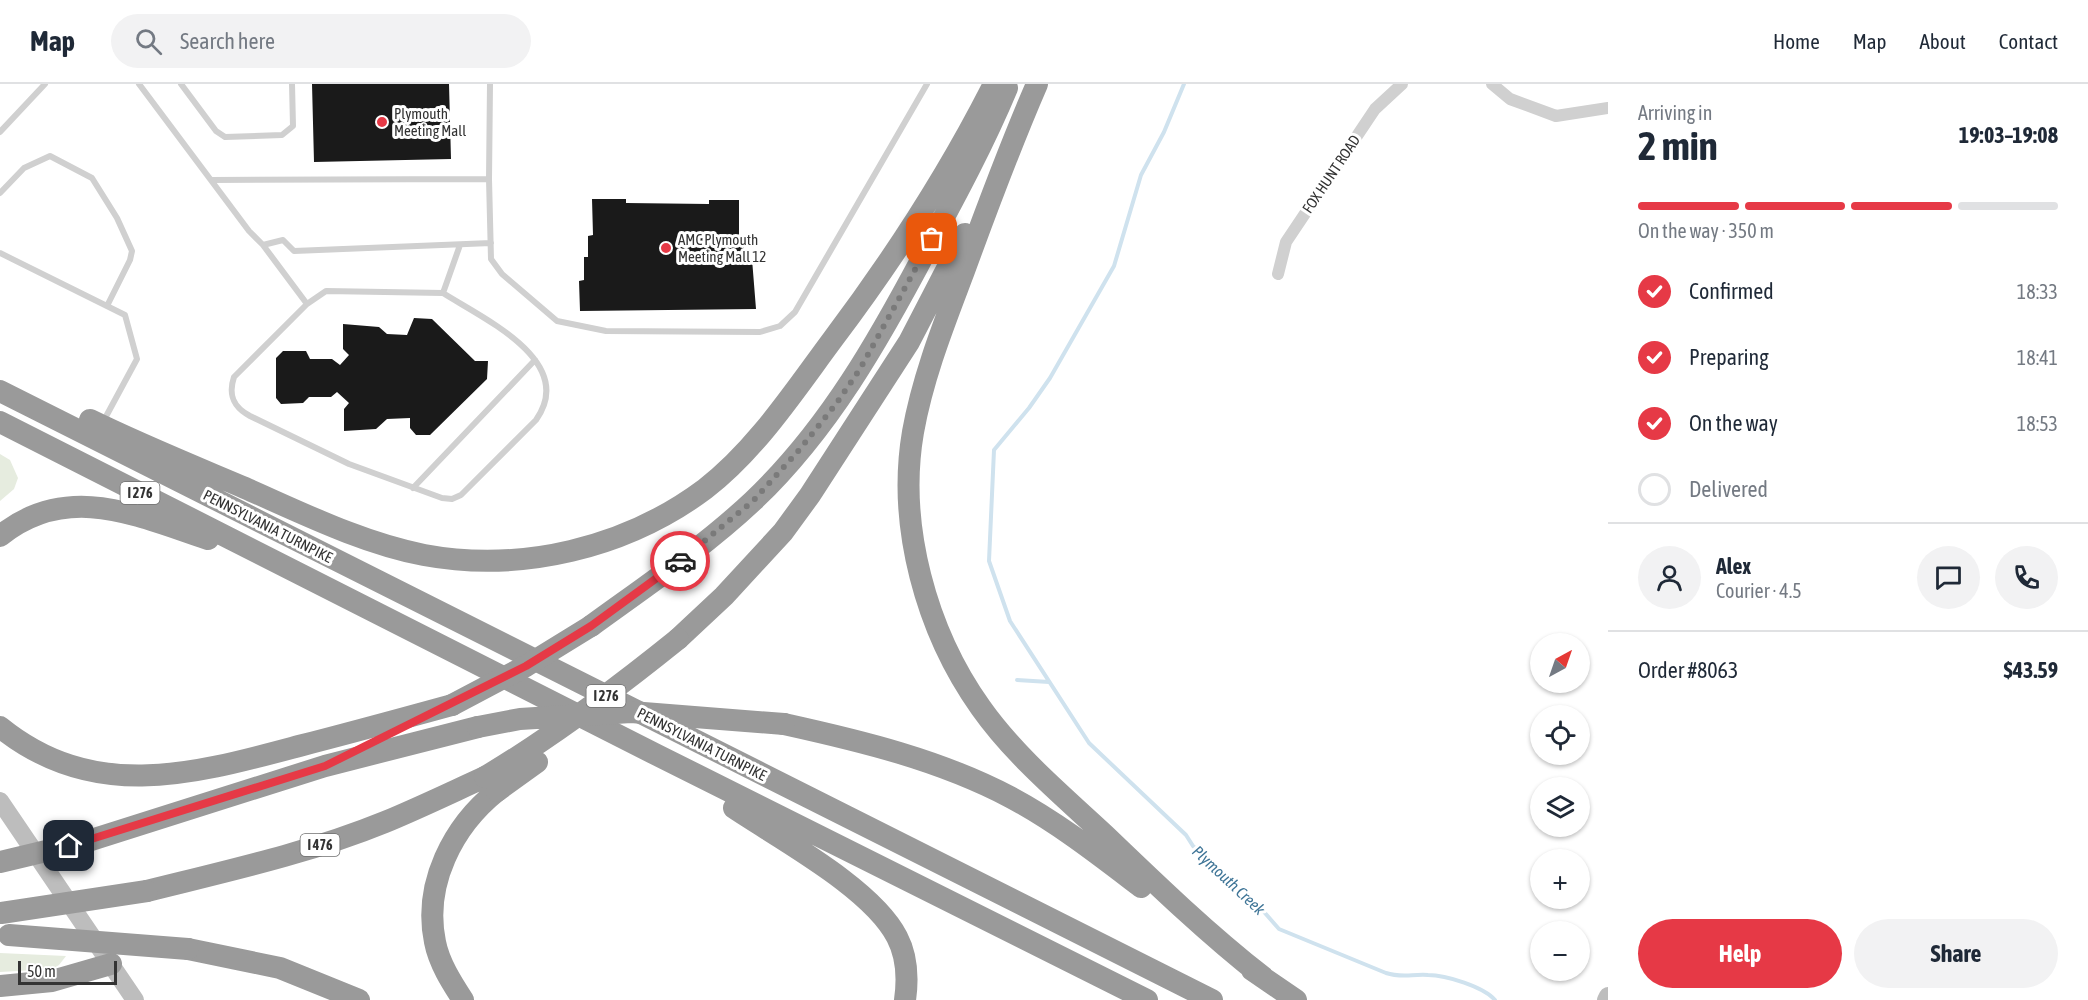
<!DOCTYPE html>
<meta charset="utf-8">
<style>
body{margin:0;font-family:"Asap Condensed",sans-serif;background:#f2f2f3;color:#1f2937;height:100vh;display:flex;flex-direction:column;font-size:22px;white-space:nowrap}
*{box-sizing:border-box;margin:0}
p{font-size:20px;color:#747a83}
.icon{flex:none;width:33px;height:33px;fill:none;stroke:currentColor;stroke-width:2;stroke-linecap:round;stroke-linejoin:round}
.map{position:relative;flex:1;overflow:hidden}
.panel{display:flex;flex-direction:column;background:#fff;width:480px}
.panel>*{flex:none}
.needle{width:39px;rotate:40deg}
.fabs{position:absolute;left:1530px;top:549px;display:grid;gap:12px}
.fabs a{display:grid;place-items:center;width:60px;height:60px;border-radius:50%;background:#fff;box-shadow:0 2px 4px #0004;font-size:30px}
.scale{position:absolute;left:18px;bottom:15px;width:99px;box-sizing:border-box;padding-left:6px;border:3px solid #333;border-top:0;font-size:16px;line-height:21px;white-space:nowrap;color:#333;-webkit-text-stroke:4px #fff;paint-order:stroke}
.pin{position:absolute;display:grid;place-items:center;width:51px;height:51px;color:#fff;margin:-26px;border-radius:12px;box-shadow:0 3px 9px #0006}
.courier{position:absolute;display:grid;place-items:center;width:60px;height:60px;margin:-30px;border:4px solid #e63946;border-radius:50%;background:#fff;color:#222;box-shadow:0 2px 8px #0007}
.head em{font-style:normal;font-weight:700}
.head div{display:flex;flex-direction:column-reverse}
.head{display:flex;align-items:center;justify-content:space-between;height:102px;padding:0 30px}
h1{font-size:39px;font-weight:700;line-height:45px}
.bar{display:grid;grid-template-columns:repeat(4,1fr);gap:9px 6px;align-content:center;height:72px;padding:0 30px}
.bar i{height:8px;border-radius:4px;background:#e0e1e3}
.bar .on{background:#e63946}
.bar p{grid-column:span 4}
.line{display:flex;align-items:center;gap:15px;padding:0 30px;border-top:2px solid #e0e1e3}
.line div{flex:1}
.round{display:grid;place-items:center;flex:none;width:63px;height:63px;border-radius:32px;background:#f2f2f3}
ol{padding:0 30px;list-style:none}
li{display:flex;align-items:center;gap:18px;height:66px}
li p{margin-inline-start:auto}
li .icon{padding:6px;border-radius:50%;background:#e63946;color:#fff;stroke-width:4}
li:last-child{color:#747a83}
li i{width:33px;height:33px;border:3px solid #e0e1e3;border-radius:50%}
.button{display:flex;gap:12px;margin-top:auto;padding:12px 30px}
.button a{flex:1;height:69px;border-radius:36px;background:#e63946;color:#fff;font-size:24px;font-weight:700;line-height:69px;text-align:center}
.button a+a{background:#f2f2f3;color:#1f2937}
header{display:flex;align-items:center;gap:36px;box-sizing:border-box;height:84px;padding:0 30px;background:#fff;border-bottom:2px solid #e0e1e3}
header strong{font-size:28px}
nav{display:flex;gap:33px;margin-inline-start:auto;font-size:21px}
.search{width:420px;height:54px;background:#f2f2f3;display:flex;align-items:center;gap:15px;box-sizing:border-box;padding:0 21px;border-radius:33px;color:#747a83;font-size:22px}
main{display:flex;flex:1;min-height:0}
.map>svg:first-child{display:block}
.green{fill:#e6ecdf}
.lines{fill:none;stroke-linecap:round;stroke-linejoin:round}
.stream{stroke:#cfe2ee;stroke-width:4}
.building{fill:#1a1a1a}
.lane{stroke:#d0d0d0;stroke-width:6}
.street{stroke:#d0d0d0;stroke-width:12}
.secondary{stroke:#bdbdbd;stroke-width:18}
.highway{stroke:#9a9a9a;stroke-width:22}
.highway-bridge{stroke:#9a9a9a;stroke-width:22}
.done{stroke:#7a7a7a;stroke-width:6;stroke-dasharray:0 10.8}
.route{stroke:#e63946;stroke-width:8}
.poi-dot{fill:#e63946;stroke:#fff;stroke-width:2}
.labels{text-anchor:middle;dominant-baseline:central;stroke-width:6;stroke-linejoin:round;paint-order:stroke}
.shield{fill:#fff;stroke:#707070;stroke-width:1.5}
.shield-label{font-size:14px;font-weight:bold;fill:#333}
.poi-label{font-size:15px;fill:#333;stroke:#fff;text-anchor:start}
.street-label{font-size:15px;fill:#333;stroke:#fff}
.water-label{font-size:16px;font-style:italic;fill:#3f7597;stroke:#fff}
</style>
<header>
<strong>Map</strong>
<div class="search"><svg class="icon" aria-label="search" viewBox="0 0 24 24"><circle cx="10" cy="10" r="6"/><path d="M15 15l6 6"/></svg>Search here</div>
<nav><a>Home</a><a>Map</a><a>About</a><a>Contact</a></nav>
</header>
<main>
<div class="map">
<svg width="1608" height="916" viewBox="0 0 1608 916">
<rect width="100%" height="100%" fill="#fff"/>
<path class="green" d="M0,370l10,6 8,18 -4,11 -14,12z
M0,869l66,3 -7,9 -7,4 -52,3z"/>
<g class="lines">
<path class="stream" d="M1184,0l-20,48 -23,43 -27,91 -64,112 -21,30 -35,42 -5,111 21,60 79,122 97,92 7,11 57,50 29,33 107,44c15,5 26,1 42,2 18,0 56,12 67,25
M1017,596l32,2"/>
</g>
<path class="building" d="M312,0h137l2,75 -137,3z
M592,115h34v4l83,1v-4h30v38h5v20l8,1 4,50 -176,2 -1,-30 5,-1v-23h4v-21l5,-1z
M414,234l18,1 43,42h13l-1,18 -57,56h-14l-6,-7v-10l-23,1 -11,10 -32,2v-22l5,-6 -12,-11 -6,5h-22l-6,6 -22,1 -5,-6v-40l7,-7h23l4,8h22l8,6 9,-10 -6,-6v-25l36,3 8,7 20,1z"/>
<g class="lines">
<path class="lane" d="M139,0l110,147 14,14 20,-5 11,11 197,-8
M181,0l35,47 9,6 57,-2 11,-9 -1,-42
M0,48l45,-48
M489,95l1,-95
M211,96l278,-1 2,80 11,15 55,47 49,10 154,1 20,-6 15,-14 132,-228
M0,109l24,-25 26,-12 42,22 25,40 15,33 -2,9 -23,46
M263,161l44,59 -73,73c-6,18 -1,30 16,39l99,48 93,34 10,1 9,-4 75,-75c42,-59 -54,-102 -93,-127l17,-48
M0,169l125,62 12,44 -34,63
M307,220l19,-13 117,2
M413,404l122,-128"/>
<path class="street" d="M1492,0l18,15 46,17 52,-8
M1278,190l8,-32 89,-133 27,-25"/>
<path class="secondary" d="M0,717l135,199
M1606,916l2,-4"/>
<path class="highway" d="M1037,0c-27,62 -50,124 -73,187 -20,53 -41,105 -51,161 -16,93 13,199 68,276 34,48 82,88 125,128 51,49 102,98 157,141
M0,307l1212,609
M90,336c51,25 103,46 155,68 57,25 117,55 179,67 97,18 202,-7 281,-66 51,-39 90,-99 128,-150 61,-81 115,-164 161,-255
M0,338l659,334 488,244
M0,452c67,-54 136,-21 208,3
M591,542c55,-40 113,-79 162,-125 76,-72 127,-163 175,-254 28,-52 56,-104 79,-159
M678,555l46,-43 59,-64 27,-37 99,-153 56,-108
M784,640c77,17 156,36 226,73 47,25 89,58 131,90
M0,643c94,76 194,47 299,19 51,-13 102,-27 153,-41
M734,724c46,31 138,80 163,129 10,19 11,42 8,63
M88,757l237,-75 153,-39
M147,807c80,-20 162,-38 238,-69 34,-14 67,-30 100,-45
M188,865l92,19 79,32
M1252,886l44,30
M0,902l52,-5 59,-17
M463,916c-11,-17 -24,-37 -28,-58 -12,-58 18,-116 62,-151"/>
<path class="highway-bridge" d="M452,621l74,-39 65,-40
M478,643l42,-8 111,-7 153,12
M485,693c69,-41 131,-88 193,-138
M497,707l40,-29
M0,778l88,-21
M1,829l146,-22
M9,851l179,14"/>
</g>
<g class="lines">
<path class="done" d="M680,477l73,-60 47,-52 36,-45 24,-35 72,-130"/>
<path class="route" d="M69,762l256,-80 201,-100 65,-40 89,-65"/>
</g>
<g class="poi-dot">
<circle cx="382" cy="38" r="6"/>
<circle cx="666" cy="164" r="6"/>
</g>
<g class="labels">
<g class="shield">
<rect x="120.5" y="398" width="39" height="22" rx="4.5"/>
<rect x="586.5" y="601" width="39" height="22" rx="4.5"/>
<rect x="300.5" y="750" width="39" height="22" rx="4.5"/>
</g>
<g class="shield-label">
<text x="140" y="409">I 276</text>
<text x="606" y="612">I 276</text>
<text x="320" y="761">I 476</text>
</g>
<g class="poi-label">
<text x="394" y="29">Plymouth<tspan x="394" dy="17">Meeting Mall</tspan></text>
<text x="678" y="155">AMC Plymouth<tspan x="678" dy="17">Meeting Mall 12</tspan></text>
</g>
<g class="street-label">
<text transform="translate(1331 90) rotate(-56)">FOX HUNT ROAD</text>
<text transform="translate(268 442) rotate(27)">PENNSYLVANIA TURNPIKE</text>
<text transform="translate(702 660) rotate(27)">PENNSYLVANIA TURNPIKE</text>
</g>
<g class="water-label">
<text transform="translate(1229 796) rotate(43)">Plymouth Creek</text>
</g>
</g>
</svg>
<div class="fabs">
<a><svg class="needle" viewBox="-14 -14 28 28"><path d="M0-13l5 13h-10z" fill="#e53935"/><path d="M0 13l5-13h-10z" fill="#747a83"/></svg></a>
<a><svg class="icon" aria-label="locate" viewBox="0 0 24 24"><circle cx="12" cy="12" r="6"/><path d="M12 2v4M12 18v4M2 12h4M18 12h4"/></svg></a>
<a><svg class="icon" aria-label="layers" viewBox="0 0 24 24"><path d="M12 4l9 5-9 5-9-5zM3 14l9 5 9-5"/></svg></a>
<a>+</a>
<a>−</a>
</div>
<div class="scale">50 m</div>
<div class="pin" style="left:932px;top:155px;background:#ea580c"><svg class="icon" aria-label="bag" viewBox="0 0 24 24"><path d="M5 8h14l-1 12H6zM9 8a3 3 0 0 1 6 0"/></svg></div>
<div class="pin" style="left:69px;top:762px;background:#1f2937"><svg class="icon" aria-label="home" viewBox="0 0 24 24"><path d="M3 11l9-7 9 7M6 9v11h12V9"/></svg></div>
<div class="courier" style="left:680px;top:477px"><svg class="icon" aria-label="car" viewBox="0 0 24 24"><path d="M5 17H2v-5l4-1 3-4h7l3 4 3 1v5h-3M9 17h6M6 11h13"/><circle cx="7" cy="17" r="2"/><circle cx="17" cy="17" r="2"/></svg></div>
</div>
<section class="panel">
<div class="head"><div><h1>2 min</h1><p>Arriving in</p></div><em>19:03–19:08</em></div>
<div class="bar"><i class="on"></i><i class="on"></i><i class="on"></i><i></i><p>On the way · 350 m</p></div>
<ol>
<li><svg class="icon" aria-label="check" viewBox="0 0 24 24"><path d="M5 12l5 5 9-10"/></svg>Confirmed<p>18:33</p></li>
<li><svg class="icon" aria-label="check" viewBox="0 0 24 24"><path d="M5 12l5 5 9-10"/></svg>Preparing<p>18:41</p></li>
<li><svg class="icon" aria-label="check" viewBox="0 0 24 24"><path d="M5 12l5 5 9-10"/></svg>On the way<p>18:53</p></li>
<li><i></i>Delivered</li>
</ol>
<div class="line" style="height:108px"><a class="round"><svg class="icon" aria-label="person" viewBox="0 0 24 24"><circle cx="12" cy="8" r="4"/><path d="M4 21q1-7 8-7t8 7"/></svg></a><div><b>Alex</b><p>Courier · 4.5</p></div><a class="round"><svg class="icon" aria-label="chat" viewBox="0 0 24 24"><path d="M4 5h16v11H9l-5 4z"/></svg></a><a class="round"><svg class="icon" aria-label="phone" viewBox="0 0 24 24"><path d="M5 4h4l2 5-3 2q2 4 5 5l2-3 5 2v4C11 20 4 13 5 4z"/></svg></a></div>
<div class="line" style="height:78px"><div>Order #8063</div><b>$43.59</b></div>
<div class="button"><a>Help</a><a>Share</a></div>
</section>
</main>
